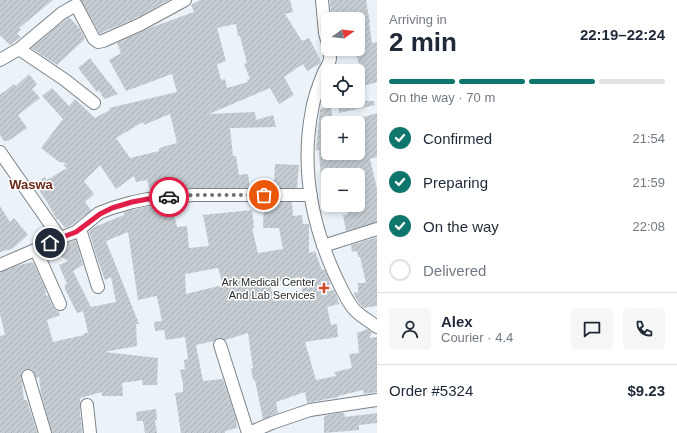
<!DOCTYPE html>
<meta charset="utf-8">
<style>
body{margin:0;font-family:Helvetica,sans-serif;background:#f6f6f7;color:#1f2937;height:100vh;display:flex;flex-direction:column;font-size:15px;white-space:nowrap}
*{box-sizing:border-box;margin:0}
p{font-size:13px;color:#747a83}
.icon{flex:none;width:22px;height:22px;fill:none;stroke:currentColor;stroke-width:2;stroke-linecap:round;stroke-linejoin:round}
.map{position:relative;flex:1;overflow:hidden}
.details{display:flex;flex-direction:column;background:#fff;width:300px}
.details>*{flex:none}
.needle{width:26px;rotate:76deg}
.buttons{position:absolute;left:321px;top:12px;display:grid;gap:8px}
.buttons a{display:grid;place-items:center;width:44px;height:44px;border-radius:6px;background:#fff;box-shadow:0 2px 6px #0003;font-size:20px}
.pin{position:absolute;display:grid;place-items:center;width:34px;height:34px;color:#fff;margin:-17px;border:2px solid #fff;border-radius:50%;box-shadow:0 1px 4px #0007}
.courier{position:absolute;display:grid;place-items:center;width:40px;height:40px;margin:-20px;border:3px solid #e11d48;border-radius:50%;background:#fff;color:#222;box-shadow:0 1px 5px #0007}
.overview em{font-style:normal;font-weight:700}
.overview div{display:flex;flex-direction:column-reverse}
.overview{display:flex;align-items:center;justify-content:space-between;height:68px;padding:0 12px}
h1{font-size:26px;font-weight:700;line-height:30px}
.bar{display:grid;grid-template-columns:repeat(4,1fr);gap:6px 4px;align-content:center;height:48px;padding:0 12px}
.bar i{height:5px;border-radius:3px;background:#e0e1e3}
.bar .current{background:#0f766e}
.bar p{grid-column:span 4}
.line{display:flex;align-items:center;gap:10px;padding:0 12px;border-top:1px solid #e0e1e3}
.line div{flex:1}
.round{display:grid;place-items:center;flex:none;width:42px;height:42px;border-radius:6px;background:#f6f6f7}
ol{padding:0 12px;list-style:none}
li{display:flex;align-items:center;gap:12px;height:44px}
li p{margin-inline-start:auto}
li .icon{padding:4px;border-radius:50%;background:#0f766e;color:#fff;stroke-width:4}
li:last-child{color:#747a83}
li i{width:22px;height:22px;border:2px solid #e0e1e3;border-radius:50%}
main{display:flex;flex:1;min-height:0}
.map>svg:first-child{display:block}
.building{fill:url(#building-hatch);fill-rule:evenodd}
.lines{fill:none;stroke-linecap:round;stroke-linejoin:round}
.street-casing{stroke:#7b8288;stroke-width:14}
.street{stroke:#fff;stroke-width:12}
.done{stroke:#6d7275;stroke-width:4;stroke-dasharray:0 7.2}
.route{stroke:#e11d48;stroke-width:5}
.poi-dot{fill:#d4492e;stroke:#fff;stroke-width:1.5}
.labels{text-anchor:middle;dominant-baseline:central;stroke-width:3;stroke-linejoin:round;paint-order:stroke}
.poi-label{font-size:11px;fill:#292c2e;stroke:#fff;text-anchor:end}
.quarter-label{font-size:13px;font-weight:bold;fill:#6a2719;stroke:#fff}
</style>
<main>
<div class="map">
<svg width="377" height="433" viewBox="0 0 377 433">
<defs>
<pattern id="building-hatch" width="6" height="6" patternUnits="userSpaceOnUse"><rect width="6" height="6" fill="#c5cdd3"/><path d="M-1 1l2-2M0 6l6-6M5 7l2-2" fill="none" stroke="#a9b0b5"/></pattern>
</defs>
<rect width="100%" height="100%" fill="#ebf3f9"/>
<path class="building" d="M0,0h53l-34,28 2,2 -4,4 4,3 -11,8 -10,-10z
M81,0h88l-29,16 -29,13v-1l-11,6z
M200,0h90l3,12 -8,2 17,27 7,-3 12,23 -1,3 -13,7 -4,-7 -19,13 10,18 -15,9 -9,-16 -61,26 46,-2 1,8 17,-5 3,12 -46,1 3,28h3l3,19 9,-1 2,14h-57l-43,3 -3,-11 -11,2 -2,-6 -18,13 -16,-24 -16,16 10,13 -9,8 6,8 -19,15 -7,3 -7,-9 -1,1 -10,-18 -12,-18 10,-7 2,3 20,-12 -4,-3 4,-2 -8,-1 -18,-14 22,-29 -21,-23 10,-8 17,18 6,-7 20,19 15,-8 -1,-2 68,-16 -5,-18 -46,17 -17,-31 12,-7 -4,-10 30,-14 47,-17 -3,-7zM236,24l2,12h2l7,27 -3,1 6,15 -3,1 1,2 -21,6 -2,-9 -4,1 -4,-16 9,-3 -9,-33zM170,114l7,29 -18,5v3l-29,7 -14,-20 27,-16 1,3z
M330,0h36l4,23h-1l3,20 5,-1v40l-13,4 -8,-33h2v-34h-27z
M69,17l11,12 5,10 -28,26 -26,-17z
M90,58l9,12 19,24 -14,5 -5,-9 -2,2 -19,-24z
M29,74l8,10 -5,5 8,9 -22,17 9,13 -19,13h-4l-4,-6v-40l14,-11 2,2z
M338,101h36l1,4 -36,8z
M331,107l2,16h-5v30h30v-16h7l-4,-19 16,-5v44l-7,2 7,30v33l-31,9 -3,-16 5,-1 -2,-5 6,-1 -1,-3h7v-30h-30v3l-7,1 -2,-29h-3l4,-41z
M275,164l24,1 -2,23h-32l1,-8 8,1z
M264,202h28l1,14 9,-1 1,9h6v29l6,-2 7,19h3l4,10 2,10h3l3,7 2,7 -12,3 4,18 6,-1 1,13 -33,5 11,38 20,-4 -1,-4 17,-4 -3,-14 10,-1 -2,-20 11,-4 4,4 -3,5 8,-1v55l-13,2 -1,-4 -25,6v1l-31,6 -2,-11 -29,10 2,11 -15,6 -8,-39h-2l-2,-12h2l-5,-35 -23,7 -3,-2h-4l-4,3 -18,4 7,36 20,-2 13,40 1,9 -12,3v2h-44l-6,-40 8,-1v-9l-3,-13 5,-1 -1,-9 4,-1 -3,-22 -19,3 -2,-10 -9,1 -1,-9 8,-1 -5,-24 -1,-1 -18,4 -10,-68 -22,9 33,83h-3l1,22 -33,6 54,6 -1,27h-14l-1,-5 -20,3 1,13h-21v-4l-22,6v19h1l1,16h-30l-11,-40 -2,-16 -3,1 -3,-8 -4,-1h-3l-4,2 -1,4 3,25h3l10,33h-37v-97l5,-1 -5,-21v-42l19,-7 14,-3 12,26 1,8 2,-1 5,12 2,3 3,1 2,4 -13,5 6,22 31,-7v-2h4l-5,-22 -6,2 -12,-24v-4l2,-1 -8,-19 9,-4 -14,-9 2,-4 20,-8 7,25 -10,6 18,36 25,-5 -5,-25 -6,3 -8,-22 -8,-27 3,-3 32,-13v-3l21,-5 27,-3 5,23 10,-1 2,22 20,-2 -6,-31 49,-5 2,18h-2l6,25 25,-4 -4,-21h-16zM218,268l5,17 -37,9 -1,-20zM300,277l3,18 -5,1 1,2 -25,3 -4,-18z
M0,206l10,16 4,-4 14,17 -16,14 -12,3z
M377,237v69l-14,2 -8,-11 -1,-4 4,-1v-9h8l-6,-26h-2l-1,-6 -5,1 -1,-7z
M156,409l1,11h-2l2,13h-12l-2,-12h-6l-1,-9z
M338,413h6l1,4 32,-4v10l-18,2v5l-35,3v-17z"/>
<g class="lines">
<g class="street-casing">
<path id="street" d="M322,0l3,33 3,11
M19,49l46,31 29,23
M329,49c1,3 1,6 1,9 0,5 -4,10 -6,14 -5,12 -10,25 -12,38 -11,56 -1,111 22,163 6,12 11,25 19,35 5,7 17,13 24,19
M0,60l19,-11 43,-36 14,-8 18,34 4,3 5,-1 38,-17 44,-24
M0,152l60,86
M80,229l18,58
M323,246l54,-17
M36,250l24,54
M0,265l42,-18 18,-9 16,-6 23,-19 13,-5 21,-6 15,-3 45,-4h118
M220,345l28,88
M28,376l17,57
M87,405l3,28
M249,433l23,-10 38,-13 67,-10"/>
</g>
<use href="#street" class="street"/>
</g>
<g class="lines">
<path class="done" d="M169,197l24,-2h71"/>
<path class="route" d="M50,243l10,-5 16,-6 24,-18 12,-6 20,-6 16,-3 21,-2"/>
</g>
<path class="poi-dot" d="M322 282h4v4h4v4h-4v4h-4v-4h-4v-4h4z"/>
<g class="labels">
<g class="poi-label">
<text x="315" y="282">Ark Medical Center<tspan x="315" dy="13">And Lab Services</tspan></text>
</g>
<g class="quarter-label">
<text x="31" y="184">Waswa</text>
</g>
</g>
</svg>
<div class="buttons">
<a><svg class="needle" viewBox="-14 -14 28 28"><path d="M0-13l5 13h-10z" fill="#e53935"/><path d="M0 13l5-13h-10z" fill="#747a83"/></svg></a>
<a><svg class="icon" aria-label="locate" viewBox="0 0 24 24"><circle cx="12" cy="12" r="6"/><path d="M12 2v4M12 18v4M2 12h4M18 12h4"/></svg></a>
<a>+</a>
<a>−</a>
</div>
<div class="pin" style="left:264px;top:195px;background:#ea580c"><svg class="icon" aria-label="bag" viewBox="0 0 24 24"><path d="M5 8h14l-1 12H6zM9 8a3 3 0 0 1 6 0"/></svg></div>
<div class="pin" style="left:50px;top:243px;background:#1f2937"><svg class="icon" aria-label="home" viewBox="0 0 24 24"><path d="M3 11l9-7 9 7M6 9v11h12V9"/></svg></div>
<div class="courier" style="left:169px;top:197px"><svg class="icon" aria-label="car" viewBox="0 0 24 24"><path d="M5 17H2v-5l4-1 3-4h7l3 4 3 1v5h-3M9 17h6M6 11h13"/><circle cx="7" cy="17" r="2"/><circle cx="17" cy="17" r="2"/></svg></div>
</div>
<section class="details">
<div class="overview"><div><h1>2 min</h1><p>Arriving in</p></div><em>22:19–22:24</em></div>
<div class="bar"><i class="current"></i><i class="current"></i><i class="current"></i><i></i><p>On the way · 70 m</p></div>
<ol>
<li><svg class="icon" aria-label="check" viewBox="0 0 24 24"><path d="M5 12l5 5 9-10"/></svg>Confirmed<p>21:54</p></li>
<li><svg class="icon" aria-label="check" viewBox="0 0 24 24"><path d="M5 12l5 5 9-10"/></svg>Preparing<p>21:59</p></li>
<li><svg class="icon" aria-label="check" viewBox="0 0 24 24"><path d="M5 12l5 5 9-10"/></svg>On the way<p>22:08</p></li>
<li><i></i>Delivered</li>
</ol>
<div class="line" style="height:72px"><a class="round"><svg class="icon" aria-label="person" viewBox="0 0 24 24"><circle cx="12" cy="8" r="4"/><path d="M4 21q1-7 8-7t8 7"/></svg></a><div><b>Alex</b><p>Courier · 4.4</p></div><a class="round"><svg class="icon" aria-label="chat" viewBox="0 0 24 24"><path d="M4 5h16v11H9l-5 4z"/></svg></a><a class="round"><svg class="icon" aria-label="phone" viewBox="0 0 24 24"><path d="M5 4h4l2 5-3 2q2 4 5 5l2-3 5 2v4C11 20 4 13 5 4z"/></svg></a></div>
<div class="line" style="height:52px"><div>Order #5324</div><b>$9.23</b></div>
</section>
</main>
